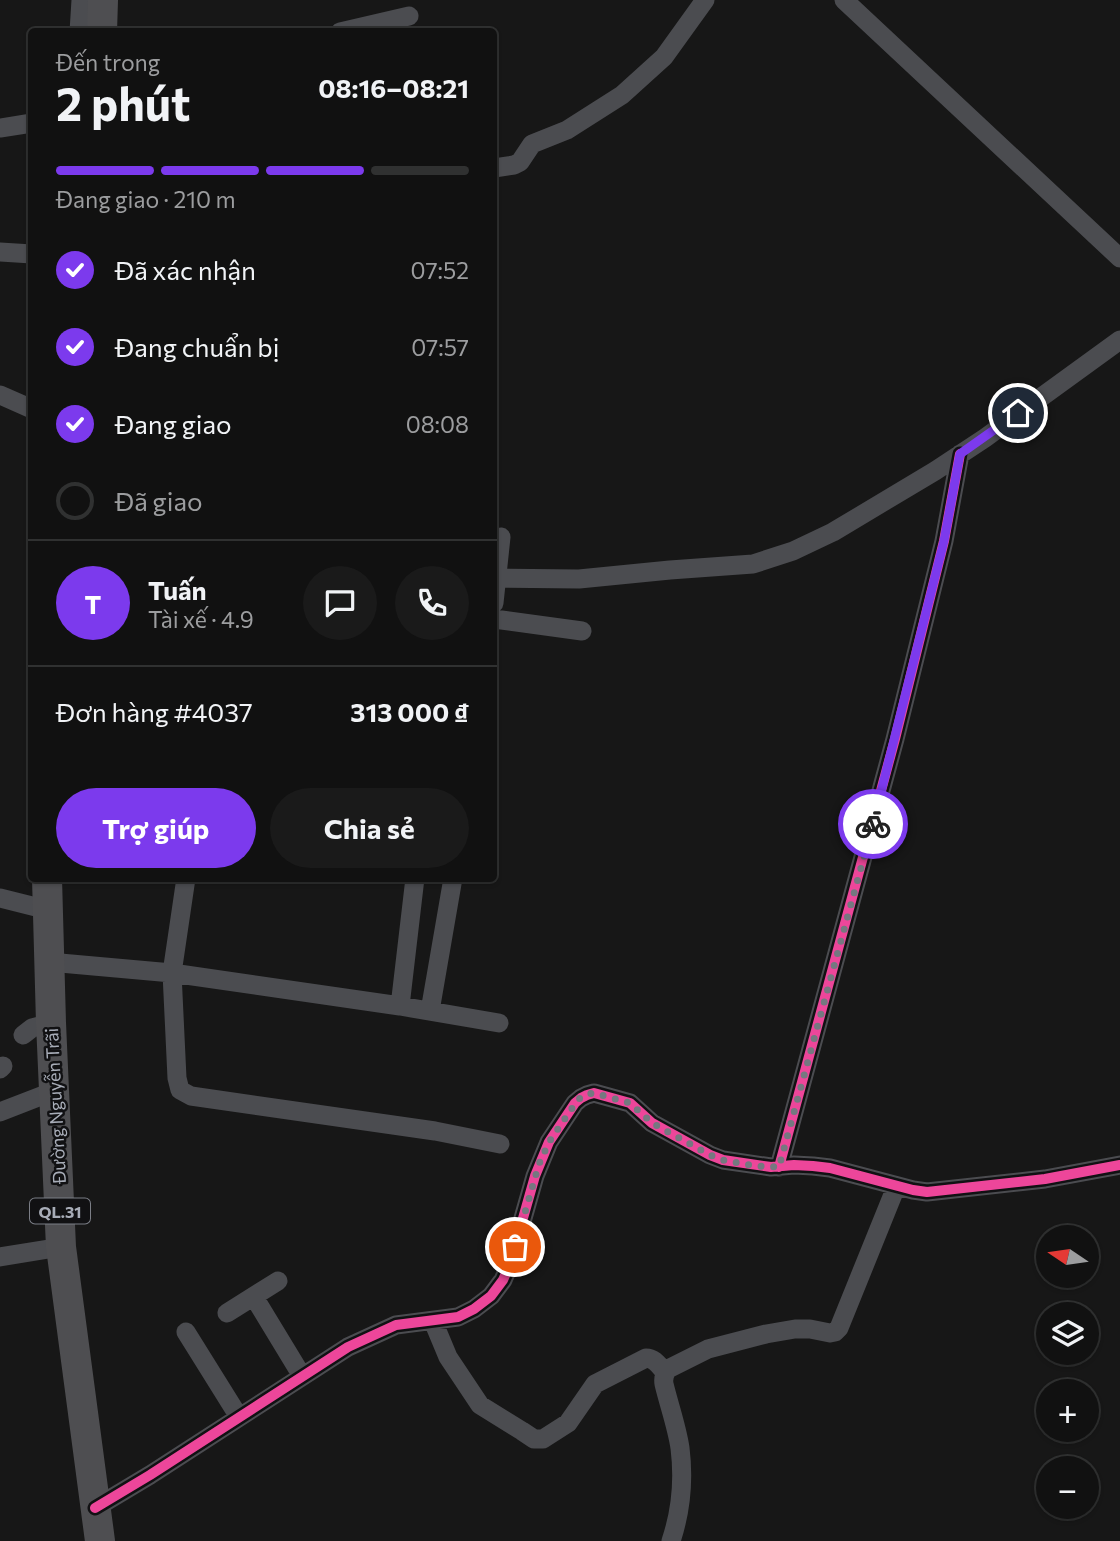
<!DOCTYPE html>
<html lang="vi">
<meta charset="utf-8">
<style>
body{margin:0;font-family:Commissioner,sans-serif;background:#1a1a1a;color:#f1f3f6;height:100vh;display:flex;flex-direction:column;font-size:26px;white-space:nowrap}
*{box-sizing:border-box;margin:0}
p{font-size:23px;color:#9c9d9f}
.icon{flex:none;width:38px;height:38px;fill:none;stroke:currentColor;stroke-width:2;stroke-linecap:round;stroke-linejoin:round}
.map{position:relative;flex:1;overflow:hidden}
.drawer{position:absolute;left:28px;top:28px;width:469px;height:854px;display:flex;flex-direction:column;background:#111;border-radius:7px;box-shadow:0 2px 5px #0004,0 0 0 2px #303131}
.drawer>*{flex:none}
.needle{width:46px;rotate:283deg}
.buttons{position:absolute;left:1036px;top:1225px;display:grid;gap:14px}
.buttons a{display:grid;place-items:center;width:63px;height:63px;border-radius:50%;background:#111;box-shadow:0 2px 5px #0004,0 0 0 2px #303131;font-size:35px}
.pin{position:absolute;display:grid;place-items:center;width:60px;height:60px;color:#fff;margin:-30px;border:4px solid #fff;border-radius:50%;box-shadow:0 2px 7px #0007}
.courier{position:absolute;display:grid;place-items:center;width:70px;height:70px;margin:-35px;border:5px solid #7c3aed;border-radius:50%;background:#fff;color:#222;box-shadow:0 2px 9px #0007}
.head em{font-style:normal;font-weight:700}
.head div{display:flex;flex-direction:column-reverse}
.head{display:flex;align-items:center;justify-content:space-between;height:119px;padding:0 28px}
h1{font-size:46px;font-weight:700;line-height:52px}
.bar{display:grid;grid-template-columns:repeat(4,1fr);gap:10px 7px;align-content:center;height:84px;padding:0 28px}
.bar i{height:9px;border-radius:5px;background:#303131}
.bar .selected{background:#7c3aed}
.bar p{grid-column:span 4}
.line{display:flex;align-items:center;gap:18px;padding:0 28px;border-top:2px solid #303131}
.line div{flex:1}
.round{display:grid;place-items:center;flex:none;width:74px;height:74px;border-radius:37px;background:#1a1a1a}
ol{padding:0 28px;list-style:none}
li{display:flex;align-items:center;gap:21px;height:77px}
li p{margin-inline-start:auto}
li .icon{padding:7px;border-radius:50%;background:#7c3aed;color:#fff;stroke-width:4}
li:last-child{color:#9c9d9f}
li i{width:38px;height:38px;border:4px solid #303131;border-radius:50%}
.primary-button{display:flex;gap:14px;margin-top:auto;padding:14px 28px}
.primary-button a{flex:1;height:80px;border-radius:42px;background:#7c3aed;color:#fff;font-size:28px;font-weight:700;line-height:80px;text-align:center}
.primary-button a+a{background:#1a1a1a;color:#f1f3f6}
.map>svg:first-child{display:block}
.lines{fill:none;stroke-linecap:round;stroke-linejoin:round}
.minor{stroke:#4b4c50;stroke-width:19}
.highway{stroke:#4e4e51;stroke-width:30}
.cycleway-casing{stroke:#111113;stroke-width:15}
.cycleway{stroke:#ed469a;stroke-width:10}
.done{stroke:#757880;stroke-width:7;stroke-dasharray:0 12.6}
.route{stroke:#7c3aed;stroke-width:9}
.labels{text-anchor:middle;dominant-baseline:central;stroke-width:5;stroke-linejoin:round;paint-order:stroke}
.shield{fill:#111113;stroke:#7b7e86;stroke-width:2}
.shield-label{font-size:16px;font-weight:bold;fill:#a8adb8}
.street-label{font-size:18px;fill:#a8adb8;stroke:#111113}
</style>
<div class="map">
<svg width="1120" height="1541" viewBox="0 0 1120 1541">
<rect width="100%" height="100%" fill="#171717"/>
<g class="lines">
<path class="minor" d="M844,0l276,258
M79,32l2,-32
M340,32l69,-16
M0,128l32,-5
M494,168l20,-3 6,-3 12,-18 35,-14 55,-35 42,-38 41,-57
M0,252l32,2
M0,395l32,14
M494,578l85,1 91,-9 83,-6 40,-13 40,-19 102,-61 50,-33 135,-98
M494,603l7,-66
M494,619l88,12
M186,878l-14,95 5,105 3,12 11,6 244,35 65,13
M0,898l48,12
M49,962l123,11 228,33 99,17
M400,1006l15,-128
M430,1011l23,-133
M23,1035l9,-7 19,-5
M0,1069l3,-3
M0,1112l54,-21
M779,1167l116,-428 49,-198 16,-87
M0,1257l61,-10
M254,1297l48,79
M227,1313l51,-32
M433,1321l15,36 32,48 42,26 12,8h9l25,-16 27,-39 51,-26c9,0 13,8 19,14
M186,1332l53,85
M95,1508l55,-33 198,-128 48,-22 62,-8 16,-8 17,-13 12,-16 7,-16 25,-88 14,-34 26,-39 6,-5 6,-3 7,-2 36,10 22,20 58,32 13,5 48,7 23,-2 19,1 17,2 83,22 14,2 118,-13 75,-14
M671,1541c10,-30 13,-61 9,-93 -3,-21 -11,-43 -16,-64 -1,-6 0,-10 4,-15l40,-20 58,-15 29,-5h15l20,4 5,-1 4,-4 57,-141"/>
<path class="highway" d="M102,32l1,-32
M47,878l4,145 10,224 39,294"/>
<g class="cycleway-casing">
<path id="cycleway" d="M779,1167l116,-428 49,-198 16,-87
M95,1508l55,-33 198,-128 48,-22 62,-8 16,-8 17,-13 12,-16 7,-16 25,-88 14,-34 26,-39 6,-5 6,-3 7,-2 36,10 22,20 58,32 13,5 48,7 23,-2 19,1 17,2 83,22 14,2 118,-13 75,-14"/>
</g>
<use href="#cycleway" class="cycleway"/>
</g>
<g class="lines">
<path class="done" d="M515,1247l24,-83 10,-22 26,-38 5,-6 7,-4 7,-1 36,10 22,20 58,32 13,5 33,6 23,1 94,-343"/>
<path class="route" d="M873,824l71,-283 16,-87 58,-41"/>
</g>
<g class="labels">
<rect class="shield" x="30" y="1198.5" width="60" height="25" rx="5"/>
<g class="shield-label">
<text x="60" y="1211">QL.31</text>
</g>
<g class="street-label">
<text transform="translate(55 1106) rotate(-93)">Đường Nguyễn Trãi</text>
</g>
</g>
</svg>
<div class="buttons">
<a><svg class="needle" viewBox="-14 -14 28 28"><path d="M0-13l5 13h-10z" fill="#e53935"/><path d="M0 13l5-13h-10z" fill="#9c9d9f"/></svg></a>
<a><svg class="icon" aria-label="layers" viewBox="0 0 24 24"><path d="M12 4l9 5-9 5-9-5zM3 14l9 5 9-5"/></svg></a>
<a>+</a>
<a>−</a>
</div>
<div class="pin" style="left:515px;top:1247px;background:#ea580c"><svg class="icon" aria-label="bag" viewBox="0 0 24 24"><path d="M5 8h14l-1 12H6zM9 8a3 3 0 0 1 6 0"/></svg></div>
<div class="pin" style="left:1018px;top:413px;background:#1f2937"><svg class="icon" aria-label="home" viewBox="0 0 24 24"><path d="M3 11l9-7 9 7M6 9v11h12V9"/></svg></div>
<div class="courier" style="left:873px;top:824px"><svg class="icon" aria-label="bike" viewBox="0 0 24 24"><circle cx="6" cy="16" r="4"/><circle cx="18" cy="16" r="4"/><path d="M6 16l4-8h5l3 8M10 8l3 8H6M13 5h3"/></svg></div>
<section class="drawer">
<div class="head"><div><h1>2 phút</h1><p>Đến trong</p></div><em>08:16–08:21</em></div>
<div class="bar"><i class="selected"></i><i class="selected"></i><i class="selected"></i><i></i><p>Đang giao · 210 m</p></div>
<ol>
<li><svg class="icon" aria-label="check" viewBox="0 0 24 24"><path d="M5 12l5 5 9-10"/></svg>Đã xác nhận<p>07:52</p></li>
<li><svg class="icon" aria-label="check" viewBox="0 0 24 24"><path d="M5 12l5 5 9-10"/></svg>Đang chuẩn bị<p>07:57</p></li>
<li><svg class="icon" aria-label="check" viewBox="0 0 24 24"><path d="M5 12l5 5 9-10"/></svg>Đang giao<p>08:08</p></li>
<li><i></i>Đã giao</li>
</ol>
<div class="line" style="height:126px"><b class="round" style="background:#7c3aed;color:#fff">T</b><div><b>Tuấn</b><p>Tài xế · 4.9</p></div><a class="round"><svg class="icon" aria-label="chat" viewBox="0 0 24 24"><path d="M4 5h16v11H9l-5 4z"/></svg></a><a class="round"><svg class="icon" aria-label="phone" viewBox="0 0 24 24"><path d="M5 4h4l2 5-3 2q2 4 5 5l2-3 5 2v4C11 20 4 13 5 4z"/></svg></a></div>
<div class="line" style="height:91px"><div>Đơn hàng #4037</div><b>313 000 ₫</b></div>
<div class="primary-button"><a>Trợ giúp</a><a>Chia sẻ</a></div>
</section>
</div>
